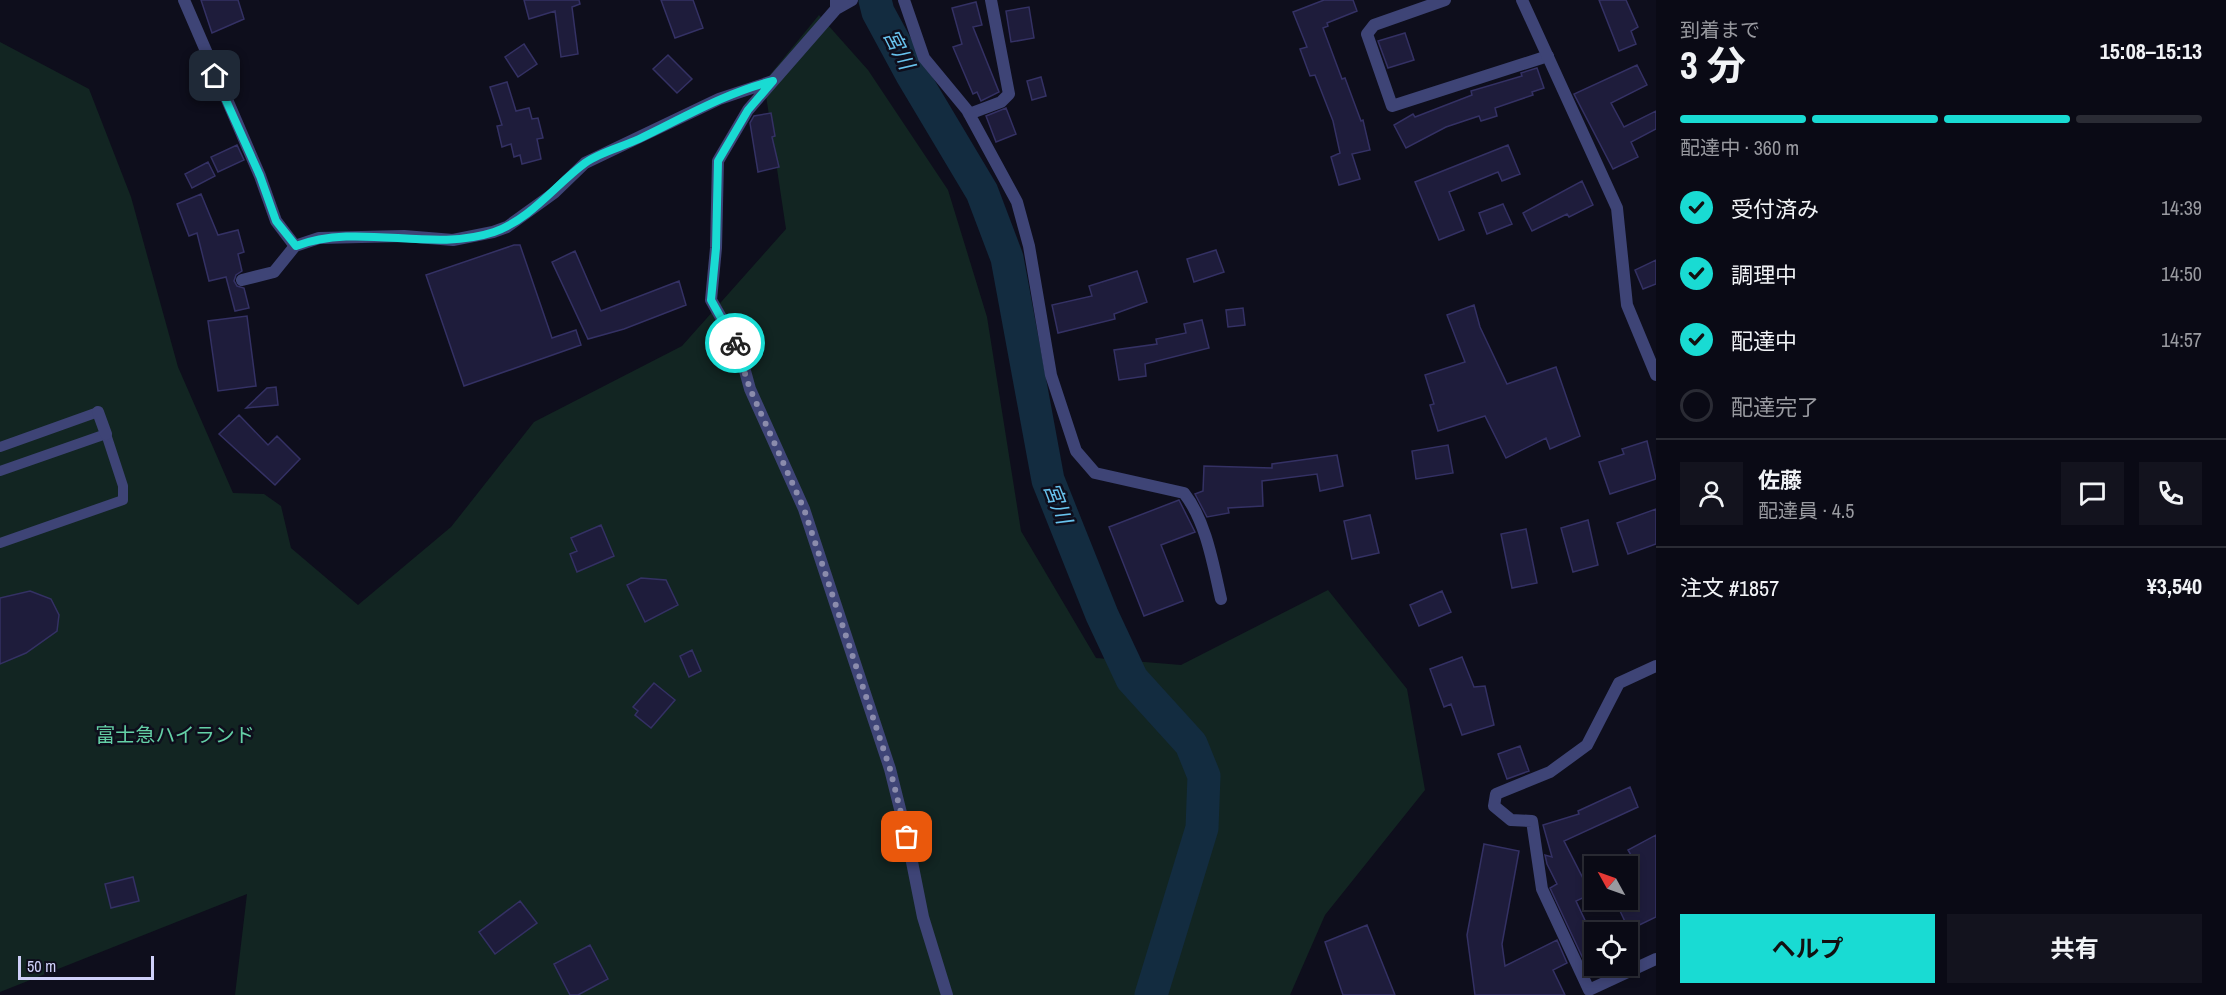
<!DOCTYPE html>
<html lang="ja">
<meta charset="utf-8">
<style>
body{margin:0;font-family:"Archivo Narrow","Noto Sans JP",sans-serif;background:#13131e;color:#f1f3f6;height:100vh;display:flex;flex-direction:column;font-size:22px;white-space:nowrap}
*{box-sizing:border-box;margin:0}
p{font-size:20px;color:#999aa0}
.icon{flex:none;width:33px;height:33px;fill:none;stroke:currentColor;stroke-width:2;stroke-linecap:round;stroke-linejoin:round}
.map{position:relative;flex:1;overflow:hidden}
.drawer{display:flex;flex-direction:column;background:#0a0a15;width:570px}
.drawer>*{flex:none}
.needle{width:39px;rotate:310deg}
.buttons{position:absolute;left:1584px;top:856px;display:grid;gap:12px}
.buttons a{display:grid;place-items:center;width:54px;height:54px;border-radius:0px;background:#0a0a15;box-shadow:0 3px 9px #0003,0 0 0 2px #2a2b34;font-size:30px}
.scale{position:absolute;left:18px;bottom:15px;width:136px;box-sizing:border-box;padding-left:6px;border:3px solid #cfd0f9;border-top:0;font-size:16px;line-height:21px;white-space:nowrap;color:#cfd0f9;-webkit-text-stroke:4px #0e0e1c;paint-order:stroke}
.pin{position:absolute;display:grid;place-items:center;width:51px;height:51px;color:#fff;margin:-26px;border-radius:12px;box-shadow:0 3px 9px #0006}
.courier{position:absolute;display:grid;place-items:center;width:60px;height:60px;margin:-30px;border:4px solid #19dbd3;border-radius:50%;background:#fff;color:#222;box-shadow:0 2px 8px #0007}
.headline em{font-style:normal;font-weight:700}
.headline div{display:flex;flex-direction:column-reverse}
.headline{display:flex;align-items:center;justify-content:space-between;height:102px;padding:0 24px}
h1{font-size:39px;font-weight:700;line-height:45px}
.bar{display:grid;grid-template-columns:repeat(4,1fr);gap:9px 6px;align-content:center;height:72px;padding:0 24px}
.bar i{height:8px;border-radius:4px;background:#2a2b34}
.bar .current{background:#19dbd3}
.bar p{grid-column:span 4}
.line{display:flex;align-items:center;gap:15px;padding:0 24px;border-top:2px solid #2a2b34}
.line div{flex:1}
.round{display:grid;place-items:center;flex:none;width:63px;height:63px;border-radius:0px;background:#13131e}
ol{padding:0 24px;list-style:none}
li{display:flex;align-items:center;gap:18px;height:66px}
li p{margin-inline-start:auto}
li .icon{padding:6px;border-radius:50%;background:#19dbd3;color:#111;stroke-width:4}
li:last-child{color:#999aa0}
li i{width:33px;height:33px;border:3px solid #2a2b34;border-radius:50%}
.button{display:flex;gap:12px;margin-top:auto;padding:12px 24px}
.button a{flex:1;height:69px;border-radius:0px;background:#19dbd3;color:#111;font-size:24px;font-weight:700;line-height:69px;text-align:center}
.button a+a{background:#13131e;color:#f1f3f6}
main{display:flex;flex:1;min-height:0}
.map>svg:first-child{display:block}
.green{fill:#122522}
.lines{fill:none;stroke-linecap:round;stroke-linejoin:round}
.river{stroke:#132c40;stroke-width:33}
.building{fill:#1e1c3b;stroke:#343164;stroke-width:1.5}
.service{stroke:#3e4476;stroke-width:10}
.minor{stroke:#3e4476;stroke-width:12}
.tertiary{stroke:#3e4476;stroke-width:12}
.done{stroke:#8b8cac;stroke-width:6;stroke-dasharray:0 10.8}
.route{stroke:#19dbd3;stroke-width:8}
.labels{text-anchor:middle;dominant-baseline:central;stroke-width:5;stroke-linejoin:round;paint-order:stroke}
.park-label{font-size:20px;fill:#64d0a6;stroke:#0e0e1c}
.water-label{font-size:21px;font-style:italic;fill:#68c3ee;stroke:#0e0e1c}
</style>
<main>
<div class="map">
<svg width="1656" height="995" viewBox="0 0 1656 995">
<rect width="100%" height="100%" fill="#0e0e1c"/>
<path class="green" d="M819,15l49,55 80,120 39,127 34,214 75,127 85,7 147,-75 79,99 18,101 -100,125 -35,80h-1055l12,-101 -247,98v-950l89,47 42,108 47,170 55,126 31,1 17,12 10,42 67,57 93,-78 83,-105 148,-76 104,-117 -22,-147z"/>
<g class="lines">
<path class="river" d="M875,0l3,12 33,61 71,119 25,66 41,222 54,135 30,64 59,65 13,32 -2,52 -51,167"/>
</g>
<path class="building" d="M201,0h37l6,19 -32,14z
M524,0h55l1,4 -8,3 6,47 -17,3 -6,-46 -26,8z
M661,0h32l10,28 -28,10z
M1324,0h29l4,11 -30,12 1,3 -5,2 19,51 3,-1 16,43 2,-1 7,30 -18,4 8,25 -21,6 -8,-28 9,-4 -7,-32 -18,-46 -5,1 -10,-27 7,-2 -14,-35z
M1599,0h27l12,27 -7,4 5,13 -17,7z
M976,2l6,23 -9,2 26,65 -18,9 -4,-9 -4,2 -20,-47 9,-3 -10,-36z
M1029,7l5,31 -23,4 -5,-31z
M1405,33l9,27 -26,8 -10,-27z
M524,44l13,20 -19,13 -13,-20z
M668,55l24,24 -15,14 -24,-24z
M1637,65l10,20 -36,18 13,24 32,-16v18l-25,13 7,15 -25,12 -39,-75z
M1537,68l7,20 -12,4 1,3 -38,13 2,8 -16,5 -2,-5 -33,11 -40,21 -12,-23 19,-11 2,3 57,-22 -1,-4 51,-15 -1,-3z
M1041,77l5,19 -14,4 -5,-19z
M507,82l9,29 13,-3 3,11 6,-1 5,20 -6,1 4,20 -19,5 -2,-9 -6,2 -3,-13 -9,3 -5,-21 5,-1 -12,-38z
M1006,108l10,26 -20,8 -10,-26z
M771,113l4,23 -3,1 7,30 -21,5 -8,-49 4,-7z
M237,145l7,15 -26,12 -7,-15z
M1508,145l12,29 -18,7 -4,-9 -49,20 15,38 -25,10 -24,-58z
M208,162l7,14 -23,12 -7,-14z
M1582,181l11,24 -24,12 -2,-3 -35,17 -9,-18z
M201,194l17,41 20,-5 6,22 -6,2 4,17 -6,4 -2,6 3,5 7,2 5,20 -14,3 -9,-34 -17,4 -12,-48 -8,3 -12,-32z
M1503,204l9,20 -25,10 -8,-21z
M514,245h6l32,93 24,-8 5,15 -117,41 -38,-111z
M1216,250l8,22 -30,10 -7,-23z
M575,251l26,60 78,-30 7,24 -62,24 -36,10 -36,-77z
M1656,260v24l-13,5 -8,-19z
M1137,271l10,31 -33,12 1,5 -57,14 -6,-28 40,-9 -3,-10z
M1474,305l6,22 27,57 49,-17 24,69 -30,13 -4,-11 -40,20 -21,-42 -47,15 -8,-26 4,-1 -9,-29 40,-13 -18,-47z
M1243,308l2,17 -17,2 -2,-17z
M247,316l9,70 -38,5 -10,-70z
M1202,320l7,28 -64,16 1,12 -27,4 -5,-30 43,-6 -1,-5 30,-6 -2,-9z
M276,387l2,18 -32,3 21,-20z
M239,415l29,30 9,-9 23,23 -25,26 -56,-51z
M1647,441l9,38 -46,15 -11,-32 25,-8 -2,-5z
M1448,445l5,28 -37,6 -4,-28z
M1337,455l6,31 -23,5 -3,-17 -55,7 1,25 -35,2 1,5 -22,4 -12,-23 8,-3 1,-25 68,2v-4z
M1179,500l16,32 -34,13 22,56 -39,15 -35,-89z
M1656,509v35l-28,10 -11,-31z
M1370,515l9,38 -27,6 -8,-38z
M1588,520l10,45 -25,7 -12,-44z
M601,525l13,31 -37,16 -7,-18 7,-3 -6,-13z
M1526,529l11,54 -25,5 -11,-54z
M641,578l25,2 12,25 -33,17 -18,-37z
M30,591l21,8 8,16 -2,16 -31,22 -26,11v-66z
M1442,591l9,21 -32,14 -9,-21z
M692,650l9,21 -12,6 -9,-21z
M1462,657l12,30 11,-1 9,39 -32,10 -11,-31 -7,3 -14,-38z
M654,683l21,17 -24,28 -16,-13 3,-4 -5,-4z
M1520,746l9,25 -22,8 -9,-25z
M1630,787l8,20 -74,34 27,53 -15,7 14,30 4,-2v32l-8,4 -36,-77 7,-4 -10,-20 -2,-9 7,2 -9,-32 36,-11 -1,-3z
M1656,835v82l-27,13 -9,-19 8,-3v-51l3,-2 -3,-5z
M1484,844l35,7 -17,93 3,22 52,-26 10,23 -14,7 12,25h-90l-8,-60z
M133,877l6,24 -28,7 -6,-24z
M520,901l17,22 -42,31 -16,-22z
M1367,925l28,70h-52l-18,-53z
M590,945l18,34 -30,16h-8l-16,-31z"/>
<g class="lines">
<path class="service" d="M0,447l98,-35
M0,471l106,-37 17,52v14l-123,43"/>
<path class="minor" d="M184,0l76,176 16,45 19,25
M836,0v9l-88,101 -30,51 -2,87 -5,52 28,49 11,40 54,120 86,260 17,68 16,80 24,78
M904,0l20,58 43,52 50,92 12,44 22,129 25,76 19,22 89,20c22,28 29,71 37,106
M1445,0l-71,25 -7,9 25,72 156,-50
M836,9l16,-9
M969,114l32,-12 8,-8 -18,-94
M242,280l32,-8 21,-26 24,-8 85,-2 49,4 40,-8 14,-5 47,-34 31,-30 134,-64 54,-18
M98,412l8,22
M1656,666l-37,17 -32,62 -37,27 -54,22 -2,12 17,14 21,1 10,68 47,101 67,-31"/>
<path class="tertiary" d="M1522,0l95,208 10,97 29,70"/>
</g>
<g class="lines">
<path class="done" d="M735,343l15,46 54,120 86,260 17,68"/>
<path class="route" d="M215,76l45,100 16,45 20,25c63,-24 135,7 198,-14 37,-13 61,-47 91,-69 15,-11 37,-16 54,-24 44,-21 86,-46 134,-58l-25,29 -30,51 -2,87 -5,52 24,43"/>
</g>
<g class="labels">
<g class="park-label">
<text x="175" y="734">富士急ハイランド</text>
</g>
<g class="water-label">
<text transform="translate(899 49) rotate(63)">宮川</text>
<text transform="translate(1058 503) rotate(69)">宮川</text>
</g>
</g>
</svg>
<div class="buttons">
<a><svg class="needle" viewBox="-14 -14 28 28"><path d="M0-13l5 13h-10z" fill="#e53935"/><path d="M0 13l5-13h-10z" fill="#999aa0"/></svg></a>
<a><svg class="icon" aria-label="locate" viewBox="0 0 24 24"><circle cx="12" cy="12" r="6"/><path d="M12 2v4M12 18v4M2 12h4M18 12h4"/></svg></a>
</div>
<div class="scale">50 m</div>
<div class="pin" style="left:907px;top:837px;background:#ea580c"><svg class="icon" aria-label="bag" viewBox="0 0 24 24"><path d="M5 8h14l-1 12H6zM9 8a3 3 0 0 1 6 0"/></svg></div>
<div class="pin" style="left:215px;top:76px;background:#1f2937"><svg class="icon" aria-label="home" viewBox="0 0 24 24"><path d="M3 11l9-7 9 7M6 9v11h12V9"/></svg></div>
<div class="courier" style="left:735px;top:343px"><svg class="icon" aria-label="bike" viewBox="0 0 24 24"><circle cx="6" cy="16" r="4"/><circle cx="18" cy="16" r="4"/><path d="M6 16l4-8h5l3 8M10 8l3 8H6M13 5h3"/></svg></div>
</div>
<section class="drawer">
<div class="headline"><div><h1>3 分</h1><p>到着まで</p></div><em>15:08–15:13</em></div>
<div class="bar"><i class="current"></i><i class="current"></i><i class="current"></i><i></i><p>配達中 · 360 m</p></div>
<ol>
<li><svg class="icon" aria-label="check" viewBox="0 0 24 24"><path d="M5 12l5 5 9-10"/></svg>受付済み<p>14:39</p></li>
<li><svg class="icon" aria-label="check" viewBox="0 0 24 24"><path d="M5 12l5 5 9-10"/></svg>調理中<p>14:50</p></li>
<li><svg class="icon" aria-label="check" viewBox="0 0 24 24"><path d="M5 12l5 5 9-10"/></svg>配達中<p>14:57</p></li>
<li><i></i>配達完了</li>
</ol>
<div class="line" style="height:108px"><a class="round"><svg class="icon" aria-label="person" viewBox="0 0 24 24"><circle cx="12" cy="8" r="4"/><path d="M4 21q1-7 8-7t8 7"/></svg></a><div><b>佐藤</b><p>配達員 · 4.5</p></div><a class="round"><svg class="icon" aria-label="chat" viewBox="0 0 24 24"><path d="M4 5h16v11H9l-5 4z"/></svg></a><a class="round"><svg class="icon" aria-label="phone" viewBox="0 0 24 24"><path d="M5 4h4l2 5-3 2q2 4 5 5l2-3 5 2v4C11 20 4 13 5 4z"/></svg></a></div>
<div class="line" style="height:78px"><div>注文 #1857</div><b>¥3,540</b></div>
<div class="button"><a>ヘルプ</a><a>共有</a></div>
</section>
</main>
